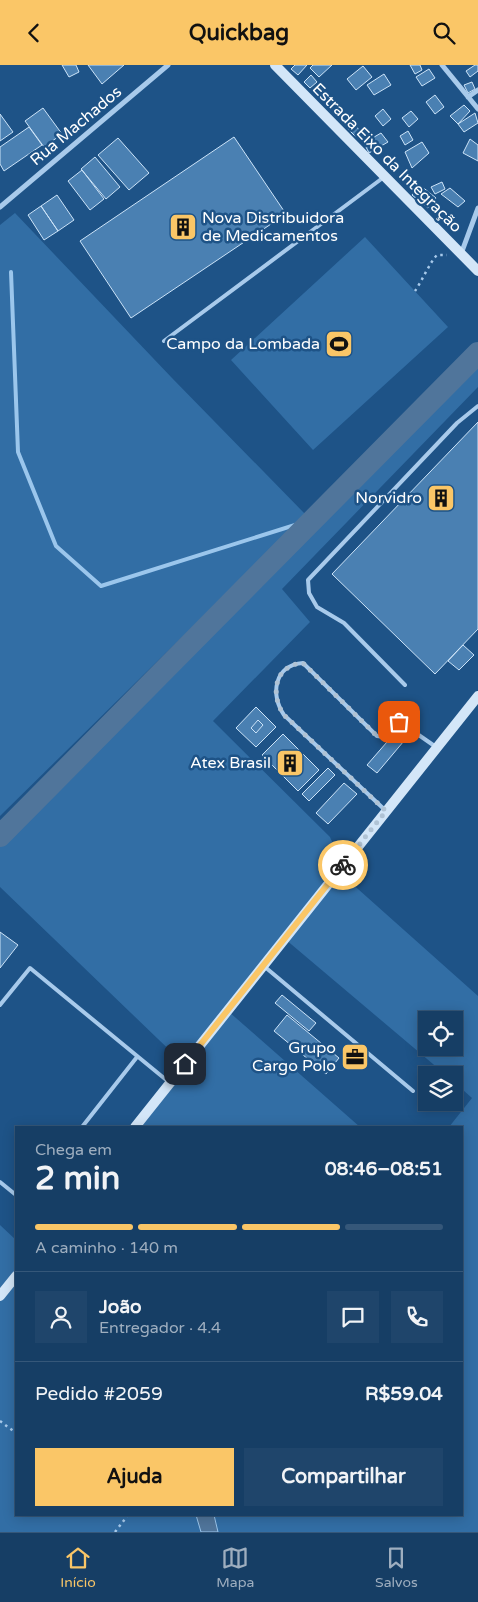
<!DOCTYPE html>
<html lang="pt">
<meta charset="utf-8">
<style>
body{margin:0;font-family:"Varela Round",sans-serif;background:#1f456b;color:#f1f3f6;height:100vh;display:flex;flex-direction:column;font-size:19px;white-space:nowrap}
*{box-sizing:border-box;margin:0}
p{font-size:16px;color:#9eaebf}
.icon{flex:none;width:28px;height:28px;fill:none;stroke:currentColor;stroke-width:2;stroke-linecap:round;stroke-linejoin:round}
.map{position:relative;flex:1;overflow:hidden}
.side{position:absolute;left:15px;top:1061px;width:448px;height:390px;display:flex;flex-direction:column;background:#163e65;border-radius:0px;box-shadow:0 2px 12px #0003,0 0 0 1px #355779}
.side>*{flex:none}
.fabs{position:absolute;left:418px;top:946px;display:grid;gap:10px}
.fabs a{display:grid;place-items:center;width:45px;height:45px;border-radius:0px;background:#163e65;box-shadow:0 2px 12px #0003,0 0 0 1px #355779;font-size:25px}
.pin{position:absolute;display:grid;place-items:center;width:42px;height:42px;color:#fff;margin:-21px;border-radius:10px;box-shadow:0 2px 8px #0006}
.courier{position:absolute;display:grid;place-items:center;width:50px;height:50px;margin:-25px;border:4px solid #fac667;border-radius:50%;background:#fff;color:#222;box-shadow:0 1px 6px #0007}
.headline em{font-style:normal;font-weight:700}
.headline div{display:flex;flex-direction:column-reverse}
.headline{display:flex;align-items:center;justify-content:space-between;height:85px;padding:0 20px}
h1{font-size:32px;font-weight:700;line-height:38px}
.bar{display:grid;grid-template-columns:repeat(4,1fr);gap:8px 5px;align-content:center;height:60px;padding:0 20px}
.bar i{height:6px;border-radius:4px;background:#355779}
.bar .current{background:#fac667}
.bar p{grid-column:span 4}
.line{display:flex;align-items:center;gap:12px;padding:0 20px;border-top:1px solid #355779}
.line div{flex:1}
.round{display:grid;place-items:center;flex:none;width:52px;height:52px;border-radius:0px;background:#1f456b}
.button{display:flex;gap:10px;margin-top:auto;padding:10px 20px}
.button a{flex:1;height:58px;border-radius:0px;background:#fac667;color:#111;font-size:20px;font-weight:700;line-height:58px;text-align:center}
.button a+a{background:#1f456b;color:#f1f3f6}
header{display:flex;justify-content:space-between;align-items:center;height:65px;padding:0 20px;background:#fac667;color:#111;font-size:22px;font-weight:700}
.tab-bar{display:flex;justify-content:space-around;align-items:center;height:70px;border-top:1px solid #355779;background:#163e65;font-size:14px;color:#9eaebf}
.tab-bar a{display:grid;justify-items:center;gap:2px}
.tab-bar .current{color:#fac667}
.map>svg:first-child{display:block}
.green{fill:#326ea5;fill-rule:evenodd}
.water{fill:#50759b;stroke:#9bc6ec}
.lines{fill:none;stroke-linecap:round;stroke-linejoin:round}
.stream{stroke:#9bc6ec;stroke-width:4}
.river{stroke:#50759b;stroke-width:22}
.building{fill:#4a80b2;stroke:#cce3f8}
.path{stroke:#a8caeb;stroke-width:2.5;stroke-dasharray:2.5 4;stroke-linecap:butt}
.lane{stroke:#a8caeb;stroke-width:4}
.street{stroke:#a8caeb;stroke-width:5}
.secondary{stroke:#d3e6f8;stroke-width:10}
.done{stroke:#b0c3d5;stroke-width:5;stroke-dasharray:0 9}
.route{stroke:#fac667;stroke-width:6}
.labels{text-anchor:middle;dominant-baseline:central;stroke-width:5;stroke-linejoin:round;paint-order:stroke}
.street-label{font-size:16px;fill:#fff;stroke:#1e5387}
.poi-label{font-size:16px;fill:#fff;stroke:#1e5387;text-anchor:end}
</style>
<header><svg class="icon" aria-label="back" viewBox="0 0 24 24"><path d="M15 5l-7 7 7 7"/></svg>Quickbag<svg class="icon" aria-label="search" viewBox="0 0 24 24"><circle cx="10" cy="10" r="6"/><path d="M15 15l6 6"/></svg></header>
<div class="map">
<svg width="478" height="1467" viewBox="0 0 478 1467">
<rect width="100%" height="100%" fill="#1e5387"/>
<path class="green" d="M15,148l157,165 134,137 -306,301v-591z
M365,172l83,90 -135,123 -82,-90z
M478,288v34l-196,202 28,33 -97,99 117,116 19,44 129,115v536h-478v-307l16,15v275h445v-388h-12l23,-29 -18,-16v-7h-8l-161,-136 -57,72 132,116h-226l50,-63 -184,-177v-51zM426,955h28v27h-28z"/>
<path class="water" d="M196,1450h18l4,17h-17z"/>
<g class="lines">
<path class="stream" d="M11,207l7,180 38,94 45,40 213,-67"/>
<path class="river" d="M0,771l478,-483"/>
</g>
<path class="building" d="M62,0h14l3,7 -10,5z
M88,0h36l-22,19z
M295,0h12l-9,10 -7,-6z
M313,0h19l-13,12 -9,-9z
M410,0h10l2,5 -7,4z
M475,0h3v6l-8,6 -4,-6z
M363,1l9,11 -16,13 -9,-11z
M429,4l6,9 -13,8 -6,-9z
M384,9l7,11 -17,10 -7,-10z
M311,10l6,7 -7,6 -6,-6z
M472,17l3,7 -7,4 -4,-8z
M435,30l9,12 -9,7 -9,-12z
M464,40l6,6 -12,13 -8,-8z
M43,43l19,26 -18,13 -19,-26z
M383,44l8,10 -8,7 -8,-10z
M411,46l7,8 -9,8 -7,-9z
M475,48l3,10 -14,9 -6,-8z
M0,49l13,18 -13,9z
M353,58l8,9 -5,5 -9,-9z
M29,62l13,18 -38,26 -4,-7v-17z
M408,66l5,9 -8,5 -5,-9z
M381,68l7,9 -19,11 -5,-10z
M234,72l52,77 -155,104 -51,-77z
M118,73l31,35 -20,17 -31,-35z
M470,74l8,6v16l-15,-8z
M422,77l7,11 -17,15 -7,-16z
M95,92l25,30 -14,12 -25,-30z
M82,105l22,29 -14,11 -22,-29z
M442,117l3,7 -10,5 -4,-7z
M420,120l16,13 -8,10 -16,-13z
M450,123l15,13 -7,6 -17,-13z
M57,130l17,25 -16,11 -17,-25z
M41,141l17,25 -14,9 -16,-25z
M478,357v207l-43,45 -103,-100z
M463,580l11,10 -15,15 -11,-9z
M256,642l20,20 -20,20 -20,-19z
M258,655l5,5 -7,8 -5,-5z
M400,662l9,8 -32,38 -10,-8z
M283,669l36,36 -21,21 -36,-36z
M328,703l7,7 -26,26 -7,-7z
M344,718l13,11 -29,30 -12,-11z
M0,867l18,13 -18,23z
M282,930l34,28 -7,8 -34,-28z
M287,950l52,43 -13,16 -52,-43z"/>
<g class="lines">
<path class="path" d="M415,226c7,-10 15,-29 22,-36h10
M0,1356l16,12
M115,1467l13,-17"/>
<path class="lane" d="M164,276l220,-164
M405,620l-61,-62 -27,-16 -8,-14 -1,-13 149,-157 21,-17
M386,746l-102,-96c-14,-20 -10,-50 19,-52l74,73 7,1 16,-15 36,25
M265,902l148,124
M0,940l30,-37 140,115
M82,1062l55,-70
M0,1117l16,13"/>
<path class="street" d="M442,0l36,44
M468,32l10,-7
M0,142l168,-142
M461,189l17,-46"/>
<path class="secondary" d="M275,0l203,206
M135,1062l343,-431
M0,1231l16,-20"/>
</g>
<g class="lines">
<path class="done" d="M343,800l43,-54 -102,-96c-14,-20 -10,-50 19,-52l74,73 7,1 15,-15"/>
<path class="route" d="M185,999l158,-199"/>
</g>
<defs>
<g id="building-square" transform="scale(1.4375)"><rect x="-9" y="-9" width="18" height="18" rx="4" fill="#fac667" stroke="#1e5387"/><path d="M-4-6H4V6H1V3H-1V6H-4ZM-2.5-4.3h1.7v1.8h-1.7ZM.8-4.3h1.7v1.8H.8ZM-2.5-1h1.7V.8h-1.7ZM.8-1h1.7V.8H.8Z" fill="#111"/></g>
<g id="stadium-square" transform="scale(1.4375)"><rect x="-9" y="-9" width="18" height="18" rx="4" fill="#fac667" stroke="#1e5387"/><path d="M0-5a6.5 5 0 1 0 0 10a6.5 5 0 1 0 0-10ZM-3.5-1.8h7v3.6h-7Z" fill="#111"/></g>
<g id="office-square" transform="scale(1.4375)"><rect x="-9" y="-9" width="18" height="18" rx="4" fill="#fac667" stroke="#1e5387"/><path d="M-6-3h4V-5.5h4V-3h4V5H-6ZM-1-4.5V-3h2v-1.5ZM-6 0V1H6V0Z" fill="#111"/></g>
</defs>
<g fill-rule="evenodd">
<use href="#building-square" x="183" y="162"/>
<use href="#stadium-square" x="339" y="279"/>
<use href="#building-square" x="441" y="433"/>
<use href="#building-square" x="290" y="698"/>
<use href="#office-square" x="355" y="992"/>
</g>
<g class="labels">
<g class="street-label">
<text transform="translate(76 61) rotate(-40)">Rua Machados</text>
<text transform="translate(387 93) rotate(45)">Estrada Eixo da Integração</text>
</g>
<g class="poi-label">
<text x="202" y="153" text-anchor="start">Nova Distribuidora<tspan x="202" dy="18">de Medicamentos</tspan></text>
<text x="320" y="279">Campo da Lombada</text>
<text x="422" y="433">Norvidro</text>
<text x="271" y="698">Atex Brasil</text>
<text x="336" y="983">Grupo<tspan x="336" dy="18">Cargo Polo</tspan></text>
</g>
</g>
</svg>
<div class="fabs">
<a><svg class="icon" aria-label="locate" viewBox="0 0 24 24"><circle cx="12" cy="12" r="6"/><path d="M12 2v4M12 18v4M2 12h4M18 12h4"/></svg></a>
<a><svg class="icon" aria-label="layers" viewBox="0 0 24 24"><path d="M12 4l9 5-9 5-9-5zM3 14l9 5 9-5"/></svg></a>
</div>
<div class="pin" style="left:399px;top:657px;background:#ea580c"><svg class="icon" aria-label="bag" viewBox="0 0 24 24"><path d="M5 8h14l-1 12H6zM9 8a3 3 0 0 1 6 0"/></svg></div>
<div class="pin" style="left:185px;top:999px;background:#1f2937"><svg class="icon" aria-label="home" viewBox="0 0 24 24"><path d="M3 11l9-7 9 7M6 9v11h12V9"/></svg></div>
<div class="courier" style="left:343px;top:800px"><svg class="icon" aria-label="bike" viewBox="0 0 24 24"><circle cx="6" cy="16" r="4"/><circle cx="18" cy="16" r="4"/><path d="M6 16l4-8h5l3 8M10 8l3 8H6M13 5h3"/></svg></div>
<section class="side">
<div class="headline"><div><h1>2 min</h1><p>Chega em</p></div><em>08:46–08:51</em></div>
<div class="bar"><i class="current"></i><i class="current"></i><i class="current"></i><i></i><p>A caminho · 140 m</p></div>
<div class="line" style="height:90px"><a class="round"><svg class="icon" aria-label="person" viewBox="0 0 24 24"><circle cx="12" cy="8" r="4"/><path d="M4 21q1-7 8-7t8 7"/></svg></a><div><b>João</b><p>Entregador · 4.4</p></div><a class="round"><svg class="icon" aria-label="chat" viewBox="0 0 24 24"><path d="M4 5h16v11H9l-5 4z"/></svg></a><a class="round"><svg class="icon" aria-label="phone" viewBox="0 0 24 24"><path d="M5 4h4l2 5-3 2q2 4 5 5l2-3 5 2v4C11 20 4 13 5 4z"/></svg></a></div>
<div class="line" style="height:65px"><div>Pedido #2059</div><b>R$59.04</b></div>
<div class="button"><a>Ajuda</a><a>Compartilhar</a></div>
</section>
</div>
<nav class="tab-bar">
<a class="current"><svg class="icon" aria-label="home" viewBox="0 0 24 24"><path d="M3 11l9-7 9 7M6 9v11h12V9"/></svg>Início</a>
<a><svg class="icon" aria-label="map" viewBox="0 0 24 24"><path d="M3 6l6-2 6 2 6-2v14l-6 2-6-2-6 2zM9 4v14M15 6v14"/></svg>Mapa</a>
<a><svg class="icon" aria-label="saved" viewBox="0 0 24 24"><path d="M7 4h10v16l-5-4-5 4z"/></svg>Salvos</a>
</nav>
